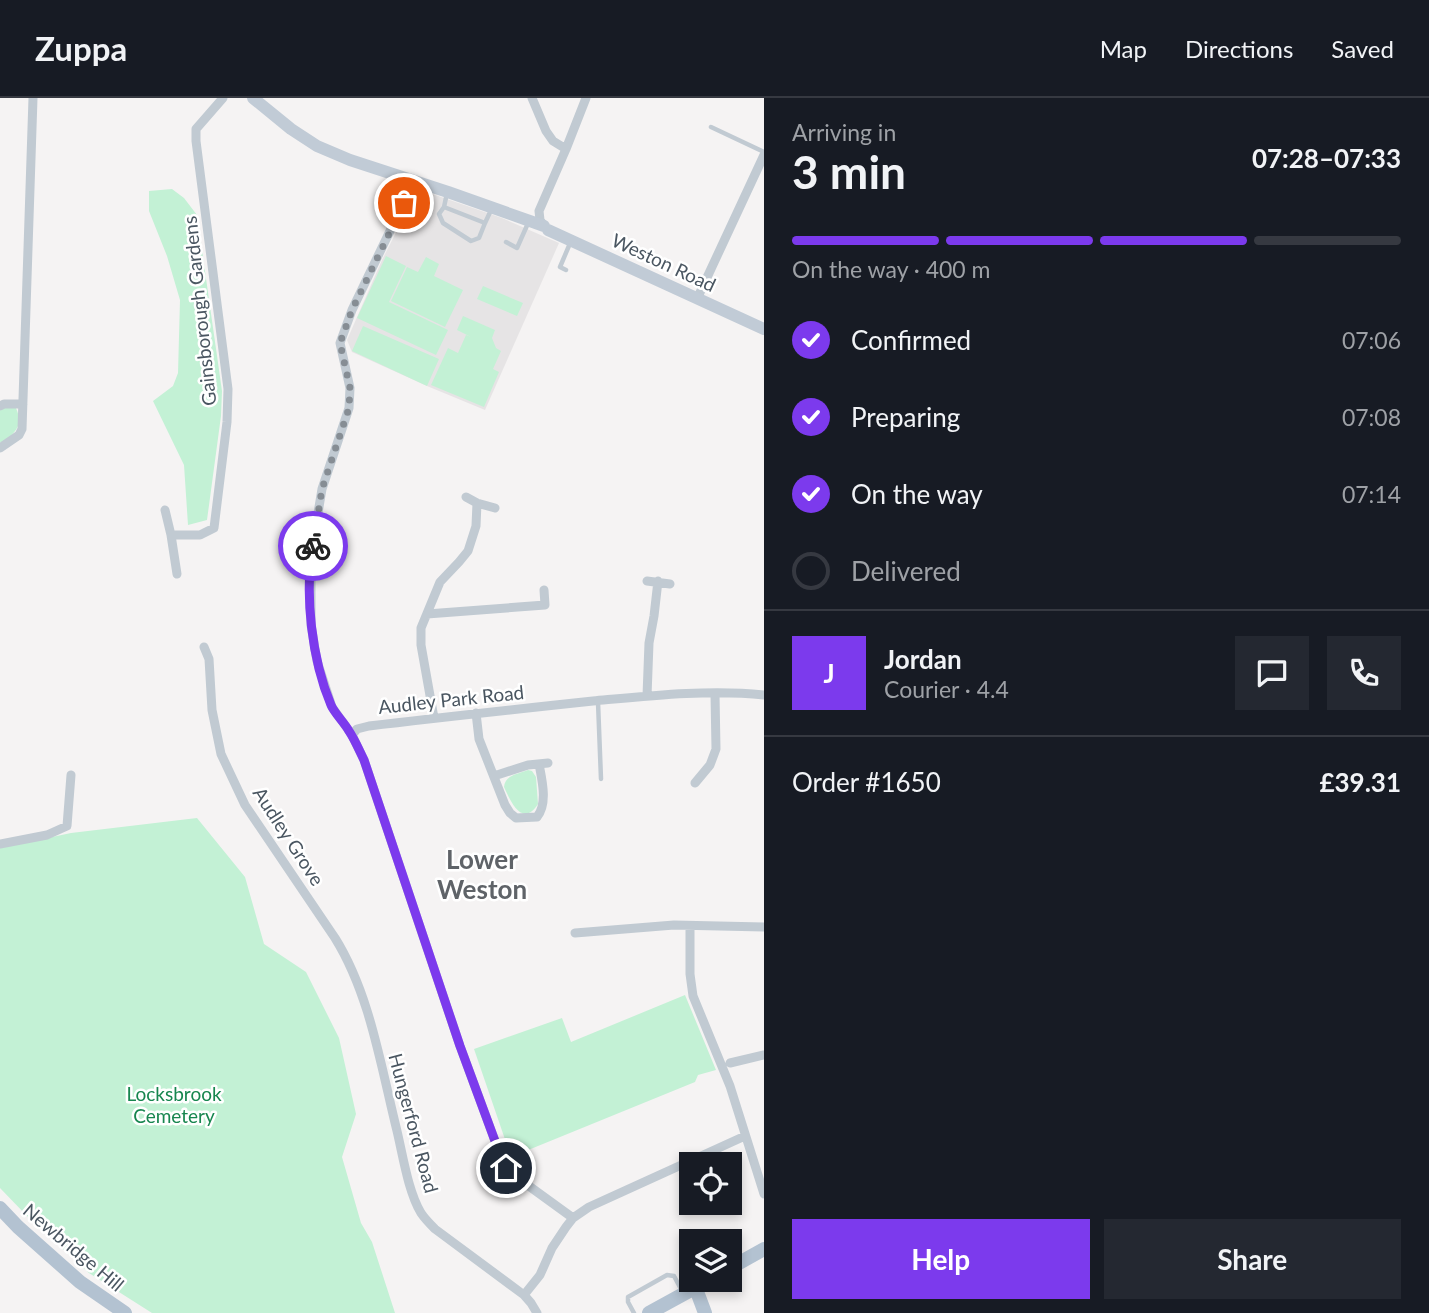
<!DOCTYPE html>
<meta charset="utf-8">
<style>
body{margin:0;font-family:Lato,sans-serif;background:#242831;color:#f1f3f6;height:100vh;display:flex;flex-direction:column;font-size:26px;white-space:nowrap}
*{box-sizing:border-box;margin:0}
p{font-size:23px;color:#9ea1a6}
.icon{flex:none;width:38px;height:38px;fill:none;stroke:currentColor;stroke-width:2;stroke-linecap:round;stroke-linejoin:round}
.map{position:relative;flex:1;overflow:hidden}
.sheet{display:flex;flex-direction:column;background:#171b24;width:665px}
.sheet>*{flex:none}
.fabs{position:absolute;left:679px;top:1054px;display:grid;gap:14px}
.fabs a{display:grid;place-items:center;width:63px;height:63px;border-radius:0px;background:#171b24;box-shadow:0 4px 10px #0003;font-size:35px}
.pin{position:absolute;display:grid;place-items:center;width:60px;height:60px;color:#fff;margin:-30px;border:4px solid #fff;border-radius:50%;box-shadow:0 2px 7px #0007}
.courier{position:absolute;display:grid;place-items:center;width:70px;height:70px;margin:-35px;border:5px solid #7c3aed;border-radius:50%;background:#fff;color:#222;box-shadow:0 2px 9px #0007}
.summary em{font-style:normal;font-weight:700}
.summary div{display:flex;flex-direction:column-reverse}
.summary{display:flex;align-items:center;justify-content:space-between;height:119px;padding:0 28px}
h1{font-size:46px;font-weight:700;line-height:52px}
.bar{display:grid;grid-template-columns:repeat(4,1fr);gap:10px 7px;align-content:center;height:84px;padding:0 28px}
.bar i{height:9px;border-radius:5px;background:#363941}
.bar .current{background:#7c3aed}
.bar p{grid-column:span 4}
.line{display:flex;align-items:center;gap:18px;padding:0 28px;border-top:2px solid #363941}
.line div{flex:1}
.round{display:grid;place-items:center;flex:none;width:74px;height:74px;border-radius:0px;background:#242831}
ol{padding:0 28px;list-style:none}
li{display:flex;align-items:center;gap:21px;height:77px}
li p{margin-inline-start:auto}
li .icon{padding:7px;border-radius:50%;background:#7c3aed;color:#fff;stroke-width:4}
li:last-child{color:#9ea1a6}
li i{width:38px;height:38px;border:4px solid #363941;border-radius:50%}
.cta{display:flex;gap:14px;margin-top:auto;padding:14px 28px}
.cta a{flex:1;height:80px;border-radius:0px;background:#7c3aed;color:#fff;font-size:28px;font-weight:700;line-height:80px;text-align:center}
.cta a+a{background:#242831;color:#f1f3f6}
header{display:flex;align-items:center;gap:42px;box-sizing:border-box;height:98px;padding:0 35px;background:#171b24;border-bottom:2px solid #363941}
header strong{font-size:33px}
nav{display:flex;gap:38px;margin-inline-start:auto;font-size:24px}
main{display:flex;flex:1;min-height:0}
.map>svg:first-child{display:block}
.education{fill:#e6e4e5}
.green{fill:#c3f1d5}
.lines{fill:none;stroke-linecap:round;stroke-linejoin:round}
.lane{stroke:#c1cad2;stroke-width:4.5}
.street{stroke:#c1cad2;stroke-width:9}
.secondary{stroke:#c1cbd6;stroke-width:12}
.primary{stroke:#b3c2d1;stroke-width:14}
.done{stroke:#868d94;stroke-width:7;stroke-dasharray:0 12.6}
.route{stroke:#7c3aed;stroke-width:9}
.labels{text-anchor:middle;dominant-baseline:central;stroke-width:5;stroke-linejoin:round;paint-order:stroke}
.street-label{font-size:19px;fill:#4a5661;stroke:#fff}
.park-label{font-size:19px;fill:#17864f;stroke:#fff}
.district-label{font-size:26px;font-weight:bold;fill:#5f6368;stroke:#fff}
</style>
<header>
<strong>Zuppa</strong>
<nav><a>Map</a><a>Directions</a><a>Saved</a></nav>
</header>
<main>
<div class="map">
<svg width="764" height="1215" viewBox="0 0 764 1215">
<rect width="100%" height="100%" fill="#f5f3f3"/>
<path class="education" d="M418,91l84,29 57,25 -74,167 -58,-24 -75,-34 -5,-12 35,-80z"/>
<path class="green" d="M172,91l12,9 13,17 25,176 -1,25 -14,104 -19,5 -4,-60 -31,-64 20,-15 5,-13 2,-73 -13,-44 -18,-45v-20z
M386,158l20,10 -17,36 59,28 -12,25 -79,-37z
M426,159l13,7 -5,12 29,14 -18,37 -54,-26 16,-34 11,5z
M483,188l40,17 -6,13 -40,-17z
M463,218l32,14 -3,8 4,10 5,3 -8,18 6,3 -15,35 -53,-22 17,-37 10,5 8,-18 5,2 -14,-7z
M363,228l76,33 -12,27 -75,-35z
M3,309l13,1c8,18 -1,25 -14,35l-2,-1v-33z
M528,672l4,1 4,6 2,27c-16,25 -28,-4 -34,-17 1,-12 14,-13 24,-17z
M197,720l48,59 19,67 42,28 33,66 17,76 -14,43 19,66 11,19 23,71h-243l-63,-40 -62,-57 -27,-28v-340l71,-15z
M685,897l31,75 -18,5 -3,7 -184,75 -37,-108 88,-31 9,24z"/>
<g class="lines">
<path class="lane" d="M711,29l53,25
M447,95l-3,14 41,16 7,-15
M444,109l-5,7 4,9 28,18 8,-3 6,-15
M506,144l11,6 12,-27
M566,172l-6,-3 11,-26
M598,604l3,77
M634,1215l-6,-11v-5l39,-22 7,1 8,15"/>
<path class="street" d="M532,0l14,33 7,10 13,8
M414,83l-62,129 -12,33 10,45 -1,20 -27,81 -11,66v70l6,36 15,46 20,28 5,-6 12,-3c74,-9 149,-17 224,-25 54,-5 116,-12 171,-6
M544,128l-4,-6 -1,-9 27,-62 20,-51
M697,201l67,-144
M0,308l4,-2h19
M0,350l19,-13 3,-6 11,-331
M466,399l11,6 18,5
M165,412l6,25 6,39
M171,437h29l14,-7 13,-106 1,-33 -32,-248v-12l27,-31
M647,483l23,3
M427,516l118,-9 -1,-15
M204,549l5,12 3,51 9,44 24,51 90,133c35,56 46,129 62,193 6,25 11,60 24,82 4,6 9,11 14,16l89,66
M647,598l2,-53 5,-27 4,-35
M476,615l3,26 26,66 5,8 6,5 21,-1c11,-13 5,-37 2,-53
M434,620l-13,-73v-17l19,-46 19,-20 9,-11 8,-25 1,-23
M352,637l12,25 96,286 42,114 9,13 62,45
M494,678l34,-11 20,-2
M695,685l15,-18 6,-16 -1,-55
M0,746l47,-9 20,-9 4,-51
M690,828v48l3,22 37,90 34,108
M575,835l99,-8 90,2
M730,965l34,-8
M537,1215l-6,-10 -7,-8 16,-20 12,-27 14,-21 7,-9 16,-11 156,-71"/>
<path class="secondary" d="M253,0l38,31 26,17 33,14 98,32 96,34
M548,132l216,99"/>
<path class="primary" d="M0,1110l18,19 62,55 45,31
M730,1170l34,-19
M696,1191l9,24
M649,1215l62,-34"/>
</g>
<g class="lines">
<path class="done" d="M313,448l9,-57 27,-81 1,-20 -10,-45 12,-33 52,-107"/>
<path class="route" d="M313,448c-9,48 -1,114 18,159 4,9 13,17 18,26 6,9 10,19 15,29l96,286 42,114 4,8"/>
</g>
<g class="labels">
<g class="street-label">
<text transform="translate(664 164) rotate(25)">Weston Road</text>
<text transform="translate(199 213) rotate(-96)">Gainsborough Gardens</text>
<text transform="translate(451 601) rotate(-6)">Audley Park Road</text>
<text transform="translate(289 738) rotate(57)">Audley Grove</text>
<text transform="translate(414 1025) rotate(75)">Hungerford Road</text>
<text transform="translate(74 1149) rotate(40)">Newbridge Hill</text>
</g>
<g class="park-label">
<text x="174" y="995">Locksbrook<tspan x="174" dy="22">Cemetery</tspan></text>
</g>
<g class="district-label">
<text x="482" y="761">Lower<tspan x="482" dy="30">Weston</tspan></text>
</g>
</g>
</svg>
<div class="fabs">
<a><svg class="icon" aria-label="locate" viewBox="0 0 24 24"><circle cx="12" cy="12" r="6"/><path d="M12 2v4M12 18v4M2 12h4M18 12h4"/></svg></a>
<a><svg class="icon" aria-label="layers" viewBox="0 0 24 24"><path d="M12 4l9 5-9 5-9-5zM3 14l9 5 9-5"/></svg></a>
</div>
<div class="pin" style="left:404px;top:105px;background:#ea580c"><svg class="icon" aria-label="bag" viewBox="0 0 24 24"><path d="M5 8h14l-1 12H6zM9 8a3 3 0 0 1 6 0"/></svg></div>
<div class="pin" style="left:506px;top:1070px;background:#1f2937"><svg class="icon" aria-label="home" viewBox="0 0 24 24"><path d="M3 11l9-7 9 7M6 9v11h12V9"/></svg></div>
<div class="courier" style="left:313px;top:448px"><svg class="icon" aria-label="bike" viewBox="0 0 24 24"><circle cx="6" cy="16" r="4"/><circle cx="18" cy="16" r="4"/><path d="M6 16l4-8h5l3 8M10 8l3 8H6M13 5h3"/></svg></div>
</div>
<section class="sheet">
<div class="summary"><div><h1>3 min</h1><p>Arriving in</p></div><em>07:28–07:33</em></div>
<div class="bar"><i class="current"></i><i class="current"></i><i class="current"></i><i></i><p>On the way · 400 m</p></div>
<ol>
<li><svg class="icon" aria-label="check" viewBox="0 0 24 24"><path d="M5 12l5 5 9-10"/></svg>Confirmed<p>07:06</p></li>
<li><svg class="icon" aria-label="check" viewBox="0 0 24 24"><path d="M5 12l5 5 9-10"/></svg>Preparing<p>07:08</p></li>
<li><svg class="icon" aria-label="check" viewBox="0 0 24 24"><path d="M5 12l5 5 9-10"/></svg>On the way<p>07:14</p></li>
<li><i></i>Delivered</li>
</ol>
<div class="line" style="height:126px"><b class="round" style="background:#7c3aed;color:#fff">J</b><div><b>Jordan</b><p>Courier · 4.4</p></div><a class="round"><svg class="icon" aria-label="chat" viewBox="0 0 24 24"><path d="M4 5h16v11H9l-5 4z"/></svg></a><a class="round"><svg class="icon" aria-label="phone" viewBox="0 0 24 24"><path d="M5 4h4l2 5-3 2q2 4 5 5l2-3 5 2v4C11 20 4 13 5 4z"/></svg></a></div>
<div class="line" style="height:91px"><div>Order #1650</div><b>£39.31</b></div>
<div class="cta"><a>Help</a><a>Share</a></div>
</section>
</main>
